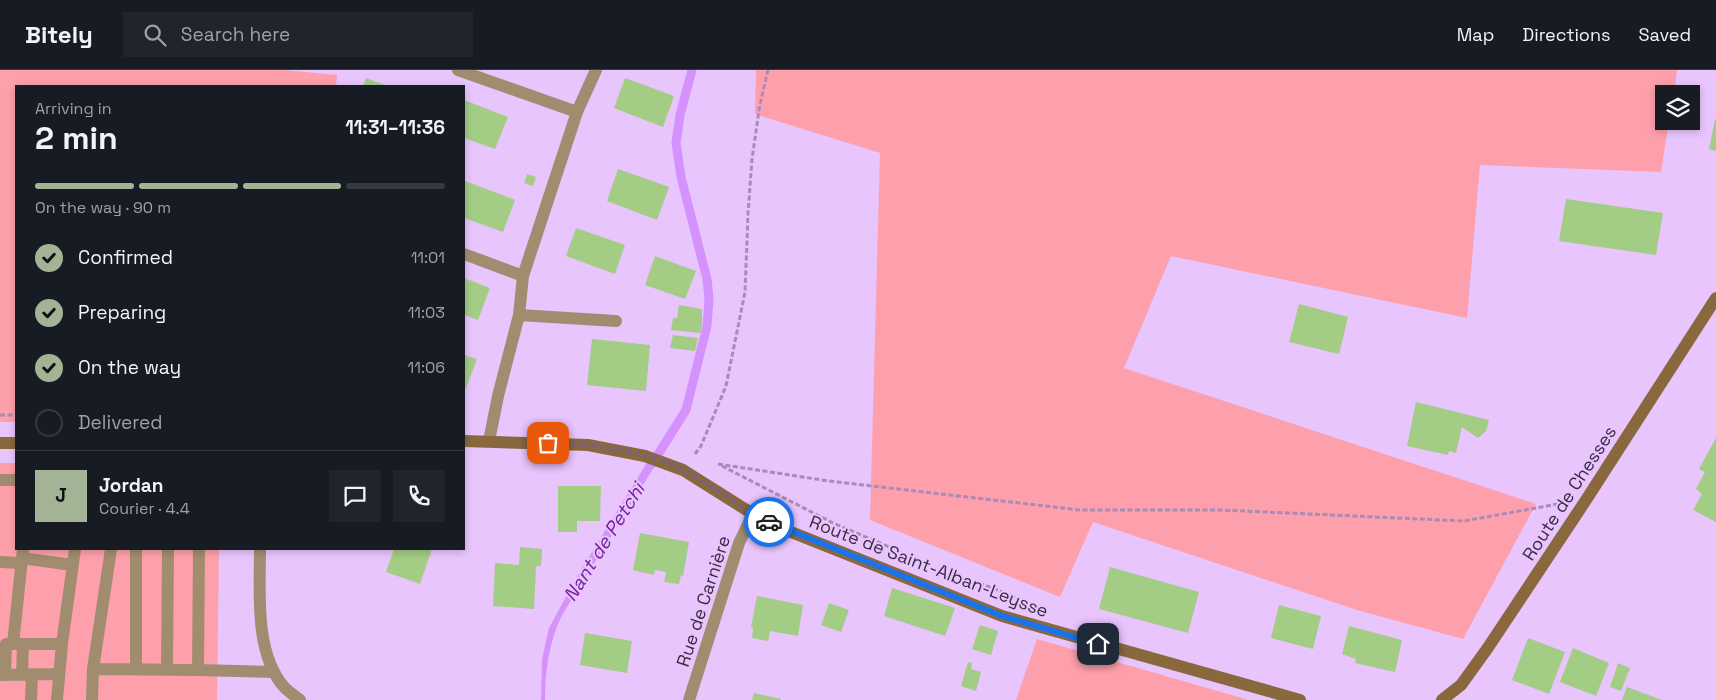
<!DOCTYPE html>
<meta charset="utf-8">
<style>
body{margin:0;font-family:"Space Grotesk",sans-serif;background:#20242c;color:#f1f3f6;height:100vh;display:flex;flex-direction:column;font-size:19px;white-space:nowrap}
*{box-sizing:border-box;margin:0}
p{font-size:16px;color:#9ea1a6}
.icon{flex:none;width:28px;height:28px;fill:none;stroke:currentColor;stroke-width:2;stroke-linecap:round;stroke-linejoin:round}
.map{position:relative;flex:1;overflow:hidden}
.drawer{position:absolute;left:15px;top:15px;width:450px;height:465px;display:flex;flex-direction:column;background:#171b24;border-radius:0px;box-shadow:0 2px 8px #0003}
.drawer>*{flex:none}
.tools{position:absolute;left:1655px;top:15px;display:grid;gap:10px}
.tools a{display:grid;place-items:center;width:45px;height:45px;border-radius:0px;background:#171b24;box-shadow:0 2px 8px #0003;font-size:25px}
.pin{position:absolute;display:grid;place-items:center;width:42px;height:42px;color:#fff;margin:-21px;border-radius:10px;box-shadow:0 2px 8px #0006}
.courier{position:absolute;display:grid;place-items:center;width:50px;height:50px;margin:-25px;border:4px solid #1a73e8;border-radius:50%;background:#fff;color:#222;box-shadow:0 1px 6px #0007}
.overview em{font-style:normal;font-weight:800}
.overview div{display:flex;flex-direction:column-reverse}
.overview{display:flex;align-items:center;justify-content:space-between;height:85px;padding:0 20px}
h1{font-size:32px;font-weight:800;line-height:38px}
.bar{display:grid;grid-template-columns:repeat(4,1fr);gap:8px 5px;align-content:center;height:60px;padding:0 20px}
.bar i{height:6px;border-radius:4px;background:#363941}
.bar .selected{background:#a3b496}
.bar p{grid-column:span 4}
.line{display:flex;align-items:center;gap:12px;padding:0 20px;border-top:1px solid #363941}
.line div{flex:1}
.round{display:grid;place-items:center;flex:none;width:52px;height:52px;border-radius:0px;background:#20242c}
ol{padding:0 20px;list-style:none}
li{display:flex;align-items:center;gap:15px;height:55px}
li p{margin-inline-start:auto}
li .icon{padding:5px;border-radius:50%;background:#a3b496;color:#111;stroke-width:4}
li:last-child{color:#9ea1a6}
li i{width:28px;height:28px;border:2px solid #363941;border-radius:50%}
header{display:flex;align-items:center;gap:30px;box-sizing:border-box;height:70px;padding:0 25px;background:#171b24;border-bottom:1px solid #363941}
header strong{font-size:24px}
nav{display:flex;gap:28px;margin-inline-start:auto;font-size:18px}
.search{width:350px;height:45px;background:#20242c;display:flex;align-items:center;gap:12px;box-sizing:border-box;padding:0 18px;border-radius:0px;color:#9ea1a6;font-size:19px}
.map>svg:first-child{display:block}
.green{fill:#fea0ab}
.water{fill:#d692fc}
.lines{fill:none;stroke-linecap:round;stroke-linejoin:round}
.stream{stroke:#d692fc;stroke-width:9}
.building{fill:#a3cc84}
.path{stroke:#a88bb9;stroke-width:3;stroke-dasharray:5 2.5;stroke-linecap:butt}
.lane{stroke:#a28c70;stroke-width:12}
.street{stroke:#a28c70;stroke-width:12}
.secondary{stroke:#89683e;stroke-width:12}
.done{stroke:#786187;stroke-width:5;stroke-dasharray:0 9}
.route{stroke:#1a73e8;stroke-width:6}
.labels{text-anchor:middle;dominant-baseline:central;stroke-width:4;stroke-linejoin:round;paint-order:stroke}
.street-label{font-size:18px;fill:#3c2b47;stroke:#e8c5fd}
.water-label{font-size:19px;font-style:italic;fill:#751f9c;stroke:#e8c5fd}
</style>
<header>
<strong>Bitely</strong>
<div class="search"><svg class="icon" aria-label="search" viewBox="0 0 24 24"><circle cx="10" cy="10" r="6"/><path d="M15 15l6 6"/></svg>Search here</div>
<nav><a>Map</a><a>Directions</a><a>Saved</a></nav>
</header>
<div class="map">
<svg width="1716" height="630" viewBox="0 0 1716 630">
<rect width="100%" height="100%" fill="#e8c5fd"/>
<path class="green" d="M0,0h285l52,5 -1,11h-320v336h-16z
M756,0h921l-3,24h-10v27h5l-8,51 -181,-7 -13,153 -296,-62 -47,112 412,136 -73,135 -106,-29 -264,-88 -33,75 -190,-77 10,-367 -125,-39z
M0,393h15l1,4v82h203l-2,151h-217z
M1037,569l212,61h-233z"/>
<path class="water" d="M648,391l8,3 -94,151c-13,26 -17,57 -17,85h-4l1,-41 7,-31 30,-55z"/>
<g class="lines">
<path class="stream" d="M652,394l34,-54 21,-84 2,-27 -2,-20 -26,-102 -5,-34 4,-28 12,-45"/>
</g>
<path class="building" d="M366,8l21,8h-24z
M625,8l49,18 -11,31 -49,-19z
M464,30l44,17 -13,32 -31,-11z
M1715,49l1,1v31l-7,-2z
M618,99l51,18 -12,33 -50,-19z
M527,104l9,3 -3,9 -9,-3z
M465,111l50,19 -12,32 -39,-14z
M1566,129l97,14 -7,42 -97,-14z
M576,158l49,17 -10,29 -49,-18z
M655,186l41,15 -11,28 -40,-14z
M464,208l26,10 -12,32 -14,-5z
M1299,234l49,13 -9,37 -50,-12z
M679,235l23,4v16l-2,8 -29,-3 2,-12h4z
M673,265l25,3 -3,13 -25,-3z
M592,269l58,6 -4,46 -59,-6z
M464,285l13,4 -11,29h-2z
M1416,332l73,18 -3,11 -8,7 -16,-11 -6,26 -7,-2 -1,4 -41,-9z
M1716,368v84l-23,-12 9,-16 -6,-5 9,-17 -6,-3z
M558,416h43l-1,35h-23v11h-19z
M640,463l49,9 -6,34 -2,-1 -2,9 -15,-2 2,-10 -11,-2 -1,5 -21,-5z
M520,477l22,2 -1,17h-5l-2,43 -41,-3 2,-43 24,2z
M394,479h38l-12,35 -34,-12z
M1110,497l89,25 -11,41 -89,-24z
M892,518l63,20 -10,28 -61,-20z
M757,526l46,9 -5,31 -28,-5 -2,10 -16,-3 1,-10 -2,-1z
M829,533l20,7 -8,22 -20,-7z
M1279,535l42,11 -8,33 -42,-11z
M980,555l18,6 -7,24 -19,-6z
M1349,556l53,14 -7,32 -40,-9 1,-4 -14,-5z
M585,563l47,8 -5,32 -47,-8z
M1528,568l37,14 -16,42 -37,-14z
M1573,578l36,15 -13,33 -36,-14z
M968,592l4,1 -1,6 10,3 -5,19 -15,-5z
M1618,593l12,5 -9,23 -11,-4z
M1627,617l35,13h-40z
M754,623l27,6v1h-29z"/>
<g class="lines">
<path class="path" d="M0,345h16
M695,384l6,-8 25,-60 19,-94 3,-78 4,-55 8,-55 8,-34
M718,394l111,17 251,29h141l243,11 94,-17
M722,396l111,57 68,29
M979,513l36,14"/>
<path class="lane" d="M0,410h16
M23,479l-10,95h49
M22,488l50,7
M0,492l21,1
M93,599l105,1 1,-121
M136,599v-120
M167,600l1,-121
M198,600l76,2
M0,605l58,-1
M5,605l1,-31
M22,605l1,-31
M31,630l1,-26
M57,630l5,-56 13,-95
M92,630l1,-31 18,-120"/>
<path class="street" d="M458,0l119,42 -54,164 -4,39 -21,81 -9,45
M577,42l19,-42
M464,184l59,22
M519,245l97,6
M260,479c0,42 -6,105 25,139 4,4 10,8 15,12
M689,630l50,-157 14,-29"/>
<path class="secondary" d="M464,371l124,4 57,11 38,14 70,44 28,14 221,88 298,84
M0,373h16
M1442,630l19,-15 26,-36 99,-149 130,-202"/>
</g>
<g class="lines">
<path class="done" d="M548,373c45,2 95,6 136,27 29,16 56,37 85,52"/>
<path class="route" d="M769,452l233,94 96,28"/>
</g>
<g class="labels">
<g class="street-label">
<text transform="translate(1569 423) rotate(-57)">Route de Chesses</text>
<text transform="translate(929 496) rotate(21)">Route de Saint-Alban-Leysse</text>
<text transform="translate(703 531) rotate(-72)">Rue de Carnière</text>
</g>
<g class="water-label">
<text transform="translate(604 472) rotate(-58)">Nant de Petchi</text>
</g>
</g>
</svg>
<div class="tools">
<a><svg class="icon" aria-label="layers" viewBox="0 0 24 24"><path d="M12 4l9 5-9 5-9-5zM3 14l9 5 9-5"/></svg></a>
</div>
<div class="pin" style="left:548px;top:373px;background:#ea580c"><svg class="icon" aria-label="bag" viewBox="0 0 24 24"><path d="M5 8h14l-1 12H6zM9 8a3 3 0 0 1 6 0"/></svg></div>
<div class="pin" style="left:1098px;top:574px;background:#1f2937"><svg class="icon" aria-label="home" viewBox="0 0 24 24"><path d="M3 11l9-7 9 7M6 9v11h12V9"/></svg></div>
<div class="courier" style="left:769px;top:452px"><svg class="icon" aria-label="car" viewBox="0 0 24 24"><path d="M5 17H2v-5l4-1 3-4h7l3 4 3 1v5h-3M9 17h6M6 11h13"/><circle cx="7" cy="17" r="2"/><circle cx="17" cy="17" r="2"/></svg></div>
<section class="drawer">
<div class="overview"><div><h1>2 min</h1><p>Arriving in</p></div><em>11:31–11:36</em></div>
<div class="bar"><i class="selected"></i><i class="selected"></i><i class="selected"></i><i></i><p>On the way · 90 m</p></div>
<ol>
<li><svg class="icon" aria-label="check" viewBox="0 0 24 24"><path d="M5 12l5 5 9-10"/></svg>Confirmed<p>11:01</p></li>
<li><svg class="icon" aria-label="check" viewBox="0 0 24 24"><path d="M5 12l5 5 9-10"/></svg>Preparing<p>11:03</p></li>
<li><svg class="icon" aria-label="check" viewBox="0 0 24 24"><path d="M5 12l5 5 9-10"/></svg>On the way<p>11:06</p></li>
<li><i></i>Delivered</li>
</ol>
<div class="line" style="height:90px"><b class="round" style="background:#a3b496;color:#111">J</b><div><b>Jordan</b><p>Courier · 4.4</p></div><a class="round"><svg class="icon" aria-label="chat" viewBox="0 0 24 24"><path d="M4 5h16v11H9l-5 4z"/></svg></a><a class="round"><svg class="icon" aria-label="phone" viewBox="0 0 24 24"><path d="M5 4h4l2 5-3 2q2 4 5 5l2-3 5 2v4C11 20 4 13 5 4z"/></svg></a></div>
</section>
</div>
